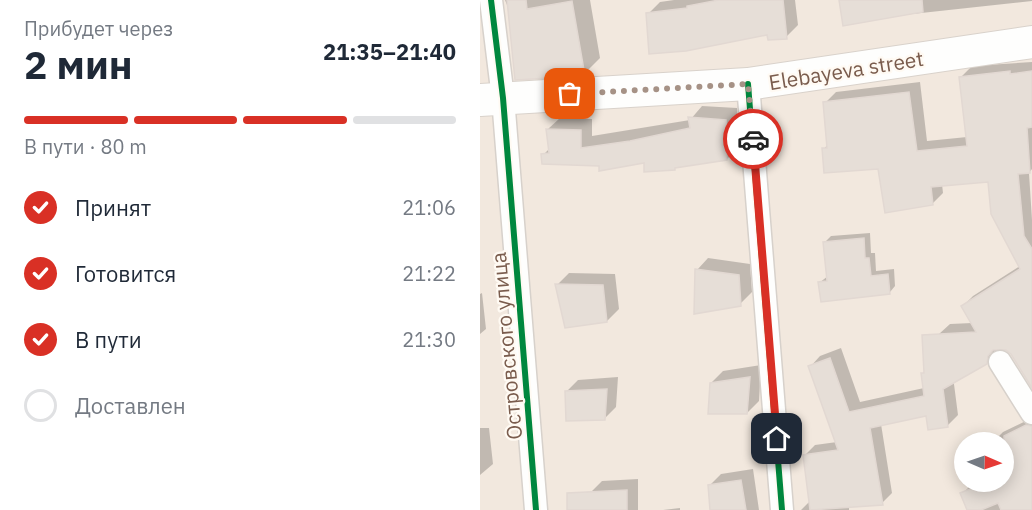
<!DOCTYPE html>
<html lang="ru">
<meta charset="utf-8">
<style>
body{margin:0;font-family:"IBM Plex Sans",sans-serif;background:#f2f2f3;color:#1f2937;height:100vh;display:flex;flex-direction:column;font-size:22px;white-space:nowrap}
*{box-sizing:border-box;margin:0}
p{font-size:20px;color:#747a83}
.icon{flex:none;width:33px;height:33px;fill:none;stroke:currentColor;stroke-width:2;stroke-linecap:round;stroke-linejoin:round}
.map{position:relative;flex:1;overflow:hidden}
.side{display:flex;flex-direction:column;background:#fff;width:480px}
.side>*{flex:none}
.needle{width:39px;rotate:92deg}
.fabs{position:absolute;left:474px;top:432px;display:grid;gap:12px}
.fabs a{display:grid;place-items:center;width:60px;height:60px;border-radius:50%;background:#fff;box-shadow:0 3px 15px #0003;font-size:30px}
.pin{position:absolute;display:grid;place-items:center;width:51px;height:51px;color:#fff;margin:-26px;border-radius:12px;box-shadow:0 3px 9px #0006}
.courier{position:absolute;display:grid;place-items:center;width:60px;height:60px;margin:-30px;border:4px solid #d93025;border-radius:50%;background:#fff;color:#222;box-shadow:0 2px 8px #0007}
.headline em{font-style:normal;font-weight:800}
.headline div{display:flex;flex-direction:column-reverse}
.headline{display:flex;align-items:center;justify-content:space-between;height:102px;padding:0 24px}
h1{font-size:39px;font-weight:800;line-height:45px}
.bar{display:grid;grid-template-columns:repeat(4,1fr);gap:9px 6px;align-content:center;height:72px;padding:0 24px}
.bar i{height:8px;border-radius:4px;background:#e0e1e3}
.bar .selected{background:#d93025}
.bar p{grid-column:span 4}
ol{padding:0 24px;list-style:none}
li{display:flex;align-items:center;gap:18px;height:66px}
li p{margin-inline-start:auto}
li .icon{padding:6px;border-radius:50%;background:#d93025;color:#fff;stroke-width:4}
li:last-child{color:#747a83}
li i{width:33px;height:33px;border:3px solid #e0e1e3;border-radius:50%}
main{display:flex;flex:1;min-height:0}
.map>svg:first-child{display:block}
.residential{fill:#f2e8de;fill-rule:evenodd}
.shadow{fill:#0003}
.building{fill:#e6ded7;stroke:#e2d8d2;stroke-width:1.5}
.lines{fill:none;stroke-linecap:round;stroke-linejoin:round}
.minor-casing{stroke:#d7d1cb;stroke-width:25}
.secondary-casing{stroke:#d9d2cb;stroke-width:34}
.minor{stroke:#fefefd;stroke-width:22}
.secondary{stroke:#fefefd;stroke-width:32}
.cycleway-casing{stroke:#fffaf3;stroke-width:10}
.cycleway{stroke:#00873e;stroke-width:6}
.done{stroke:#a69286;stroke-width:6;stroke-dasharray:0 10.8}
.route{stroke:#d93025;stroke-width:8}
.labels{text-anchor:middle;dominant-baseline:central;stroke-width:4.5;stroke-linejoin:round;paint-order:stroke}
.street-label{font-size:21px;fill:#7a5c4d;stroke:#fffaf3}
</style>
<main>
<section class="side">
<div class="headline"><div><h1>2 мин</h1><p>Прибудет через</p></div><em>21:35–21:40</em></div>
<div class="bar"><i class="selected"></i><i class="selected"></i><i class="selected"></i><i></i><p>В пути · 80 m</p></div>
<ol>
<li><svg class="icon" aria-label="check" viewBox="0 0 24 24"><path d="M5 12l5 5 9-10"/></svg>Принят<p>21:06</p></li>
<li><svg class="icon" aria-label="check" viewBox="0 0 24 24"><path d="M5 12l5 5 9-10"/></svg>Готовится<p>21:22</p></li>
<li><svg class="icon" aria-label="check" viewBox="0 0 24 24"><path d="M5 12l5 5 9-10"/></svg>В пути<p>21:30</p></li>
<li><i></i>Доставлен</li>
</ol>
</section>
<div class="map">
<svg width="552" height="510" viewBox="0 0 552 510">
<rect width="100%" height="100%" fill="#f9f5f0"/>
<path class="residential" d="M0,0h552v510h-552zM484,442h40v40h-40z"/>
<path class="shadow" d="M25,0h85l10,58 -16,16 -75,-64z
M194,0h121l3,25 -12,12 -138,-23 12,-12z
M361,0h191v1l-166,18z
M552,62v107l-3,4 3,47v166l-19,-32 -7,-6 -8,1 -12,13 -47,-28 11,-10 22,-1 -9,-17 10,-10 47,-30 -31,-86 -47,4 1,9 -10,10 -54,-36 -55,-18 4,-5 -3,-41 11,-11 84,-10 7,59 40,-4 -6,-60 11,-11z
M222,106l35,2 2,39 -12,12 -50,7 -3,3 -28,-8 -45,3 -58,-9 7,-7 -2,-19 12,-11 32,1v17l98,-16z
M390,233l1,20h4l1,18 18,-2 1,17 -5,6 -71,-9 9,-7 -3,-34 6,-6z
M228,258l42,6 2,28 -12,12 -43,-34z
M89,273l46,1 4,35 -12,12 -50,-36z
M2,293l4,36 -6,5v-40z
M361,348l19,54 64,-14 -2,-14 11,-11 18,-2 7,54 -11,11 -20,-12 -46,10 11,69 -10,10 -33,4v3h-48l9,-9 -6,-45 11,-11 22,-3 -27,-75 10,-11z
M281,365l-2,36 -12,12 -36,-30 12,-12z
M138,377l-2,30 -12,12 -38,-27 12,-12z
M552,418v92h-63l-7,-16 11,-11 31,-1v-40h-11l10,-10z
M0,428h9l4,36 -13,11z
M273,469l6,41h-47l-3,-24 12,-12z
M158,479v31h-48v-17l12,-12z
M200,508v2h-17z"/>
<path class="building" d="M27,0h19l1,9 45,-8 13,75 -70,4z
M239,0h64l4,39 -19,1 -1,-5 -81,16 -37,3 -3,-41 41,-5v-2z
M359,0h83l1,12 -80,14z
M530,71v3l22,-3v56l-5,1 3,45 -12,1 6,62 8,13v139l-21,-34 -5,-4h-13l-5,6 -1,8 -44,25 5,38 -20,3 -2,-14 -56,12 13,77 -73,5 -7,-55 35,-5 -30,-84 22,-8 19,54 75,-16 -3,-23h3l-2,-38 54,-3 -15,-26 59,-37 -29,-55 -3,-32 -57,5 2,18 -48,8 -7,-44 -54,4 -2,-25h5l-4,-46 86,-10 8,59 50,-5 -8,-69z
M208,117l38,3 1,40 -52,8v2l-31,2v-9l-45,8v-5l-57,-2 -1,-10 8,-1 -3,-24 35,1v18l49,-7 60,-13z
M384,238l1,20h4l2,18 17,-2 2,20 -69,8 -3,-20 9,-1 -4,-39z
M215,269l44,6 2,31 -47,8z
M75,284l48,1 4,37 -42,6z
M270,377l-3,37h-39l2,-31z
M127,389l-2,31 -39,1 -1,-30z
M546,425l6,1v84h-31l-3,-7 -17,7h-14l-7,-17 28,-11h16v-46z
M261,480l5,30h-36l-2,-25z
M147,490v20h-60v-17z"/>
<g class="lines">
<g class="minor-casing">
<path id="minor" d="M11,0l12,98 33,412
M268,84l34,426
M520,362l32,51"/>
</g>
<g class="secondary-casing">
<path id="secondary" d="M0,100l268,-16 284,-42"/>
</g>
<use href="#minor" class="minor"/>
<use href="#secondary" class="secondary"/>
<g class="cycleway-casing">
<path id="cycleway" d="M11,0l12,98 33,412
M268,84l34,426"/>
</g>
<use href="#cycleway" class="cycleway"/>
</g>
<g class="lines">
<path class="done" d="M90,94l178,-10 5,55"/>
<path class="route" d="M273,139l24,300"/>
</g>
<g class="labels">
<g class="street-label">
<text transform="translate(366 70) rotate(-9)">Elebayeva street</text>
<text transform="translate(26 346) rotate(-95)">Островского улица</text>
</g>
</g>
</svg>
<div class="fabs">
<a><svg class="needle" viewBox="-14 -14 28 28"><path d="M0-13l5 13h-10z" fill="#e53935"/><path d="M0 13l5-13h-10z" fill="#747a83"/></svg></a>
</div>
<div class="pin" style="left:90px;top:94px;background:#ea580c"><svg class="icon" aria-label="bag" viewBox="0 0 24 24"><path d="M5 8h14l-1 12H6zM9 8a3 3 0 0 1 6 0"/></svg></div>
<div class="pin" style="left:297px;top:439px;background:#1f2937"><svg class="icon" aria-label="home" viewBox="0 0 24 24"><path d="M3 11l9-7 9 7M6 9v11h12V9"/></svg></div>
<div class="courier" style="left:273px;top:139px"><svg class="icon" aria-label="car" viewBox="0 0 24 24"><path d="M5 17H2v-5l4-1 3-4h7l3 4 3 1v5h-3M9 17h6M6 11h13"/><circle cx="7" cy="17" r="2"/><circle cx="17" cy="17" r="2"/></svg></div>
</div>
</main>
